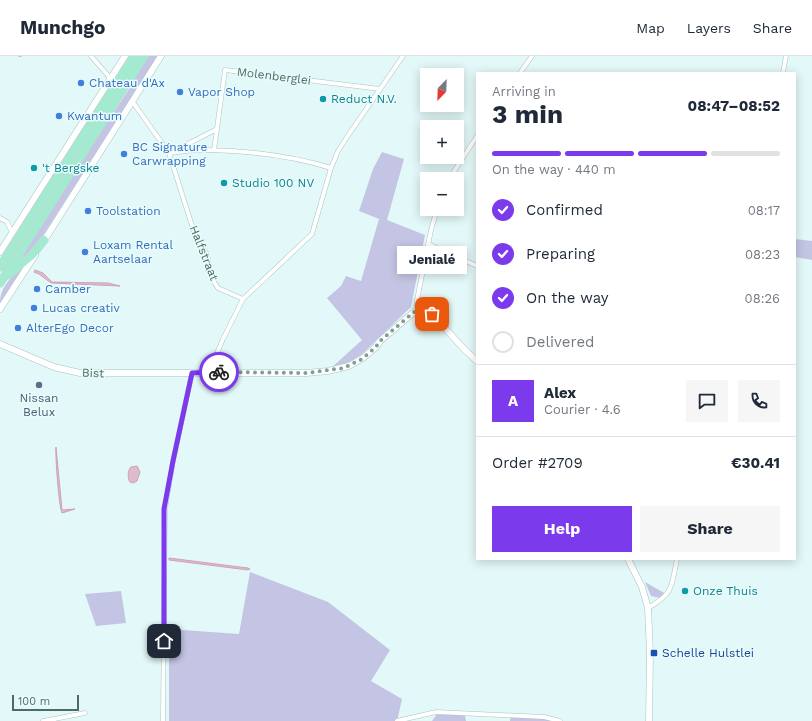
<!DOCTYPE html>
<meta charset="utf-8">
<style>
body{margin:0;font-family:"Work Sans",sans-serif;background:#f6f6f7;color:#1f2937;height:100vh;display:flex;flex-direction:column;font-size:15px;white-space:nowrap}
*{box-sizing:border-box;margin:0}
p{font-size:13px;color:#747a83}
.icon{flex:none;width:22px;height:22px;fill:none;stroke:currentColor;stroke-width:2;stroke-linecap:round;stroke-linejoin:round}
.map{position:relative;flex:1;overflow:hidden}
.panel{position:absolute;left:476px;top:16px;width:320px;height:488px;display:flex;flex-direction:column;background:#fff;border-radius:0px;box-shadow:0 2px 10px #0003}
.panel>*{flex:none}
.needle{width:26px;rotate:203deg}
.tools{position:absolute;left:420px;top:12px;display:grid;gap:8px}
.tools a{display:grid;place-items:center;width:44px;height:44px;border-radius:0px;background:#fff;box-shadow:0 2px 10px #0003;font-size:20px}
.scale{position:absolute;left:12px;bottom:10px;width:67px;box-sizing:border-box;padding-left:4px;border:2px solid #4d6d64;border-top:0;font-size:11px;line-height:14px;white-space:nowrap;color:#4d6d64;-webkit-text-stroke:3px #e9fcfc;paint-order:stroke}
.pin{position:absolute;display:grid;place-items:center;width:34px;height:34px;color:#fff;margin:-17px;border-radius:8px;box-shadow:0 2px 6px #0006}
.courier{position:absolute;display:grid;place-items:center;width:40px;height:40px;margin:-20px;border:3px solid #7c3aed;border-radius:50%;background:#fff;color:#222;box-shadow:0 1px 5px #0007}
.bubble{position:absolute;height:28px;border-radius:0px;background:#fff;box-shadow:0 2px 10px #0003;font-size:13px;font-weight:700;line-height:28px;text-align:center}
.head em{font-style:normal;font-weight:700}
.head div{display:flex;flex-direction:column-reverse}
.head{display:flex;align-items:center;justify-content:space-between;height:68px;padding:0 16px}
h1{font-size:26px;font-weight:700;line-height:30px}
.bar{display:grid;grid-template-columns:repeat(4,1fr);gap:6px 4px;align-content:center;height:48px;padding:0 16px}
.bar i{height:5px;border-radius:3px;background:#e0e1e3}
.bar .selected{background:#7c3aed}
.bar p{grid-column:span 4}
.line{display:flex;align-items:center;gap:10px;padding:0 16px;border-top:1px solid #e0e1e3}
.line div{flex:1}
.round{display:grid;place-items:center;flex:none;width:42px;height:42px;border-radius:0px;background:#f6f6f7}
ol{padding:0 16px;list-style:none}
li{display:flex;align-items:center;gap:12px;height:44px}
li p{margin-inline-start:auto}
li .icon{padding:4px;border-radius:50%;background:#7c3aed;color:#fff;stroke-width:4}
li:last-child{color:#747a83}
li i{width:22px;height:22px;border:2px solid #e0e1e3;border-radius:50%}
.primary-button{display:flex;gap:8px;margin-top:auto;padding:8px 16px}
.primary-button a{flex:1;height:46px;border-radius:0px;background:#7c3aed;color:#fff;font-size:16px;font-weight:700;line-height:46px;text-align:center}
.primary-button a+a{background:#f6f6f7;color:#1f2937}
header{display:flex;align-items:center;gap:24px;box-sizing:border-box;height:56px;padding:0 20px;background:#fff;border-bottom:1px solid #e0e1e3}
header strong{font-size:19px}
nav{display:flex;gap:22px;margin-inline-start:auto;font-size:14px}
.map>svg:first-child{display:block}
.green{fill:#c4c5e4}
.water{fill:#dfbbcc;stroke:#cfa2b7}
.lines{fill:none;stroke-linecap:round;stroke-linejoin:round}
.stream{stroke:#cfa2b7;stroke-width:1.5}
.street-casing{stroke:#a9c5c0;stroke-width:5}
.secondary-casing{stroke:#a5c5c0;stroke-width:7}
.highway-casing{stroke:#cad3d0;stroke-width:9}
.street{stroke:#fff;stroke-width:4}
.secondary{stroke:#fff;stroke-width:6}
.highway{stroke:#a2ebd1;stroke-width:8}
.done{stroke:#829e98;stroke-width:4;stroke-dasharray:0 7.2}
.route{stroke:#7c3aed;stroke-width:5}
.shop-dot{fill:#3f7fe0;stroke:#e9fcfc;stroke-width:1.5}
.culture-dot{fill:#0f9aa8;stroke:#e9fcfc;stroke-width:1.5}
.service-dot{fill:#5c6f8a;stroke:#e9fcfc;stroke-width:1.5}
.transit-dot{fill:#1a4fb4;stroke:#e9fcfc;stroke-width:1.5}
.labels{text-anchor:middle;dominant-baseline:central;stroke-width:3;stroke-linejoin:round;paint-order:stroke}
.street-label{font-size:12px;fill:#4d6d64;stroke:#e9fcfc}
.shop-label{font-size:12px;fill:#366cbe;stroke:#e9fcfc;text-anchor:start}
.culture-label{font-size:12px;fill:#0d838f;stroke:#e9fcfc;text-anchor:start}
.service-label{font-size:12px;fill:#4e5e75;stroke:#e9fcfc}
.transit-label{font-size:12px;fill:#164399;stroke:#e9fcfc;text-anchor:start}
</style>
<header>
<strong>Munchgo</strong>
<nav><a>Map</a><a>Layers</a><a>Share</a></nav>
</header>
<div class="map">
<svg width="812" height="665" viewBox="0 0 812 665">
<rect width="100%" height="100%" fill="#e3f8f8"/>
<path class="green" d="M148,0h10l-123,192 -19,17 93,-150h3l17,-26 -1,-2z
M382,96l22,7 -17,61 38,15 -14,72 -50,48 -12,7 -19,7 32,-29 -35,-42 14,-12 5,-10 15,5 18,-62 -20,-8 14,-42z
M795,183l17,2v19l-17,-3z
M23,211l-23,36c0,-16 12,-27 23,-36z
M250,516l78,30 62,48 -19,31 31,18 -5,22h-228v-92l70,5z
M645,526l21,12 -6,4 -9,-2z
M121,535l5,32 -30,3 -11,-32z
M437,658l28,1 1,6h-34z
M511,659l33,2 13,4h-47z"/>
<path class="water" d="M35,214l8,3 9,9 56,1 12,3 -69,-3 -12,-9 -5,-2z
M56,391l6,63 13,-1 -13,4c-3,-5 -7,-59 -6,-66z
M137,410l3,6 -3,9 -4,2 -3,-1c-2,-2 -3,-12 1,-15 1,0 5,-1 6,-1z
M169,502l79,10 2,1 -2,1 -79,-10z"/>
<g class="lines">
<path class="stream" d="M19,0h2"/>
<g class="street-casing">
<path id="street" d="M91,0l20,23
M520,17l12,-17
M783,17l3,-17
M132,45l37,52 26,82 12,19 4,22 3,6 4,6 25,11
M214,94l11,-80 155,19
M172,96l45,-23
M169,97c13,-1 27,-4 40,-3 41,1 83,6 122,18
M449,123l28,-43
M0,162l7,4 5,10
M428,188l49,22
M417,254v-10l14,-70 6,-21
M209,316l14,-33 20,-40 69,-65 19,-66 7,-17 11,-17 54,-78
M648,552c26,-15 23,-21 29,-49
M54,663l31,-6
M43,665l11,-2v2
M163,665l2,-212 8,-48 19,-88
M397,665l39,-9 108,5 16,4"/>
</g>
<g class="secondary-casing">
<path id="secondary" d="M42,188l119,-188
M0,196l125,-196
M0,253l35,-54
M0,288l54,23 26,6h226l22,-2 21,-5 14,-8 13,-11 4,-6 34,-29 6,-3 7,2 5,3 32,35 13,12
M628,503l14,28 6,21 2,45 -1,68"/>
</g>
<g class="highway-casing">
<path id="highway" d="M0,211l134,-211
M8,219l24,-20 12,-15
M0,227c49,-75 96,-152 144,-227"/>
</g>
<use href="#street" class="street"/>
<use href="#secondary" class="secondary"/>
<use href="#highway" class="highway"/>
</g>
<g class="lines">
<path class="done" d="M219,316l87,1 38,-5 18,-9 14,-12 4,-6 34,-29c7,-4 11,-3 18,2"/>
<path class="route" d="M164,585v-132l9,-48 19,-88 27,-1"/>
</g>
<g class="shop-dot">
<circle cx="81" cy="27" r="4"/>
<circle cx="180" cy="36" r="4"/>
<circle cx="59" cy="60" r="4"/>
<circle cx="124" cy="98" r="4"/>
<circle cx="88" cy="155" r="4"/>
<circle cx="85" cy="196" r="4"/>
<circle cx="37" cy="233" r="4"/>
<circle cx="34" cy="252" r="4"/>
<circle cx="18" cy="272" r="4"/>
</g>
<g class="culture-dot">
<circle cx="323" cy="43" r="4"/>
<circle cx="34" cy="112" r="4"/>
<circle cx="224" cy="127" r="4"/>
<circle cx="685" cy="535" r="4"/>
</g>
<circle class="service-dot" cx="39" cy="329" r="4"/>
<rect class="transit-dot" x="650" y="593" width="8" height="8" rx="2"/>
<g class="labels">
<g class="street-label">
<text transform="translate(274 20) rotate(7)">Molenberglei</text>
<text transform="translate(204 197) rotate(68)">Halfstraat</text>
<text transform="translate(93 317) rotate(2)">Bist</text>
</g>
<g class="shop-label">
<text x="89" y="27">Chateau d'Ax</text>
<text x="188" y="36">Vapor Shop</text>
<text x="67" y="60">Kwantum</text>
<text x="132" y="91">BC Signature<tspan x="132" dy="14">Carwrapping</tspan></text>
<text x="96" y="155">Toolstation</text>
<text x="93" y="189">Loxam Rental<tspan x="93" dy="14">Aartselaar</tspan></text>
<text x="45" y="233">Camber</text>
<text x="42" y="252">Lucas creativ</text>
<text x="26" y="272">AlterEgo Decor</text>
</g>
<g class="culture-label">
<text x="331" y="43">Reduct N.V.</text>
<text x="42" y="112">'t Bergske</text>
<text x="232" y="127">Studio 100 NV</text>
<text x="693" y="535">Onze Thuis</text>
</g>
<g class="service-label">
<text x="39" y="342">Nissan<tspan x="39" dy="14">Belux</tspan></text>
</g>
<g class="transit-label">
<text x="662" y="597">Schelle Hulstlei</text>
</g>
</g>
</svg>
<div class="tools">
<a><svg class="needle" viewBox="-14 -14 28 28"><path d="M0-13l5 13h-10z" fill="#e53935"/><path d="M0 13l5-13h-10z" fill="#747a83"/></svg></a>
<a>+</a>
<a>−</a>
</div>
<div class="scale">100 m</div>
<div class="pin" style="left:432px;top:258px;background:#ea580c"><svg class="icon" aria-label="bag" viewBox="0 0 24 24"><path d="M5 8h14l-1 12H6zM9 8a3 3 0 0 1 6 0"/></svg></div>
<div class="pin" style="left:164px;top:585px;background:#1f2937"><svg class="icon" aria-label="home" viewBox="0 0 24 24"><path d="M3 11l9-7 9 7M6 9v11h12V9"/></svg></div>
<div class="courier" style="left:219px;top:316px"><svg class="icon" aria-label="bike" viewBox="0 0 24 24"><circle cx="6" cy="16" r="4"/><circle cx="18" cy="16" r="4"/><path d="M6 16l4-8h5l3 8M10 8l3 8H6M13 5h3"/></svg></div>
<div class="bubble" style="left:397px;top:190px;width:70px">Jenialé</div>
<section class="panel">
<div class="head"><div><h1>3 min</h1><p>Arriving in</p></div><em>08:47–08:52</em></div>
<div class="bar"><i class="selected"></i><i class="selected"></i><i class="selected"></i><i></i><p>On the way · 440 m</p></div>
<ol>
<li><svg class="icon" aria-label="check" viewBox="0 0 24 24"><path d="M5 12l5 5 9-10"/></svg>Confirmed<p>08:17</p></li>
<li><svg class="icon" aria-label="check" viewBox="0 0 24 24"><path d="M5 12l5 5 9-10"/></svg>Preparing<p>08:23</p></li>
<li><svg class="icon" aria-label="check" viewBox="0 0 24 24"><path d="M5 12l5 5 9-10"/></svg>On the way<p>08:26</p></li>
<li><i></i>Delivered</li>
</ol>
<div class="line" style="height:72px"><b class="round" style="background:#7c3aed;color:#fff">A</b><div><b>Alex</b><p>Courier · 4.6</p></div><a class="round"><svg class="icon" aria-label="chat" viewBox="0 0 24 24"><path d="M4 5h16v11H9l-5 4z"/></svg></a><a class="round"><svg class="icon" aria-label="phone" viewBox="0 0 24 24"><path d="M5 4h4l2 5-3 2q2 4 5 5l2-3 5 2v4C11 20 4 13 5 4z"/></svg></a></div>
<div class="line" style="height:52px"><div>Order #2709</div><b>€30.41</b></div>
<div class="primary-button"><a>Help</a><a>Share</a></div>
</section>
</div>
